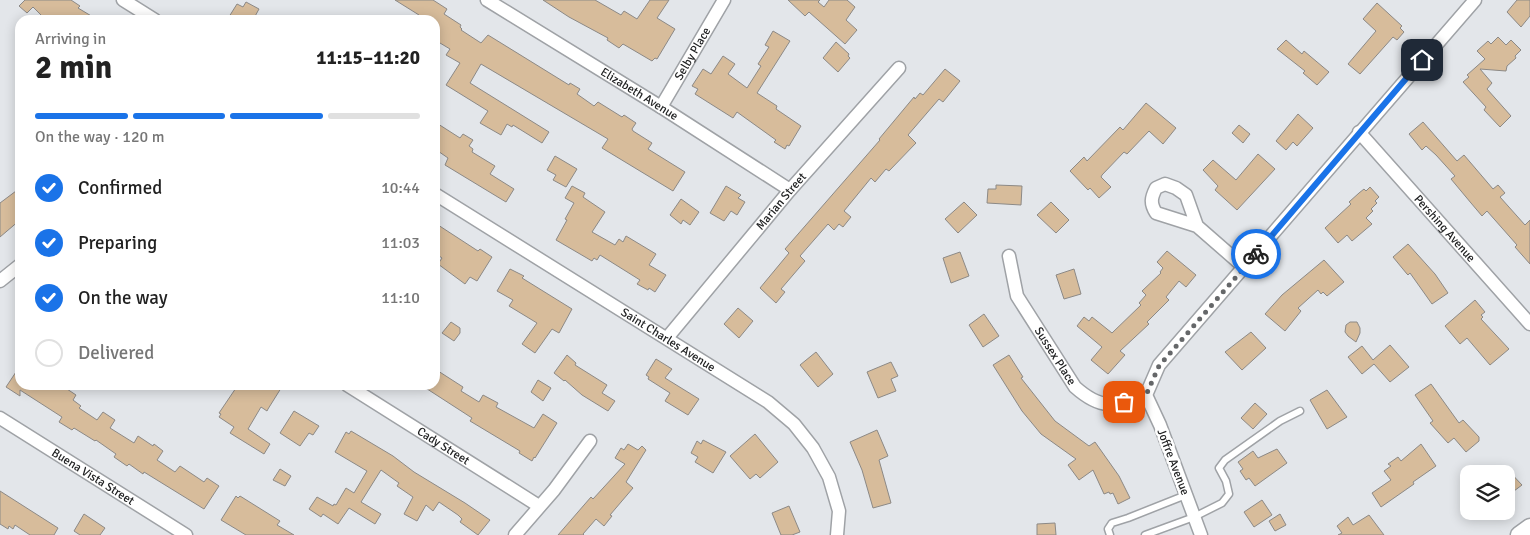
<!DOCTYPE html>
<meta charset="utf-8">
<style>
body{margin:0;font-family:Signika,sans-serif;background:#f2f2f2;color:#222;height:100vh;display:flex;flex-direction:column;font-size:19px;white-space:nowrap}
*{box-sizing:border-box;margin:0}
p{font-size:16px;color:#767676}
.icon{flex:none;width:28px;height:28px;fill:none;stroke:currentColor;stroke-width:2;stroke-linecap:round;stroke-linejoin:round}
.map{position:relative;flex:1;overflow:hidden}
.details{position:absolute;left:15px;top:15px;width:425px;height:375px;display:flex;flex-direction:column;background:#fff;border-radius:15px;box-shadow:0 2px 12px #0003}
.details>*{flex:none}
.fabs{position:absolute;left:1460px;top:465px;display:grid;gap:10px}
.fabs a{display:grid;place-items:center;width:55px;height:55px;border-radius:10px;background:#fff;box-shadow:0 2px 12px #0003;font-size:25px}
.pin{position:absolute;display:grid;place-items:center;width:42px;height:42px;color:#fff;margin:-21px;border-radius:10px;box-shadow:0 2px 8px #0006}
.courier{position:absolute;display:grid;place-items:center;width:50px;height:50px;margin:-25px;border:4px solid #1a73e8;border-radius:50%;background:#fff;color:#222;box-shadow:0 1px 6px #0007}
.head em{font-style:normal;font-weight:800}
.head div{display:flex;flex-direction:column-reverse}
.head{display:flex;align-items:center;justify-content:space-between;height:85px;padding:0 20px}
h1{font-size:32px;font-weight:800;line-height:38px}
.bar{display:grid;grid-template-columns:repeat(4,1fr);gap:8px 5px;align-content:center;height:60px;padding:0 20px}
.bar i{height:6px;border-radius:4px;background:#e0e0e0}
.bar .active{background:#1a73e8}
.bar p{grid-column:span 4}
ol{padding:0 20px;list-style:none}
li{display:flex;align-items:center;gap:15px;height:55px}
li p{margin-inline-start:auto}
li .icon{padding:5px;border-radius:50%;background:#1a73e8;color:#fff;stroke-width:4}
li:last-child{color:#767676}
li i{width:28px;height:28px;border:2px solid #e0e0e0;border-radius:50%}
.map>svg:first-child{display:block}
.building{fill:#d7bc9b;stroke:#8c8986}
.lines{fill:none;stroke-linecap:round;stroke-linejoin:round}
.lane-casing{stroke:#9fa2a6;stroke-width:9}
.street-casing{stroke:#9fa2a6;stroke-width:15}
.secondary-casing{stroke:#9fa2a6;stroke-width:19}
.lane{stroke:#fff;stroke-width:6}
.street{stroke:#fff;stroke-width:12}
.secondary{stroke:#fff;stroke-width:16}
.done{stroke:#656769;stroke-width:5;stroke-dasharray:0 9}
.route{stroke:#1a73e8;stroke-width:6}
.labels{text-anchor:middle;dominant-baseline:central;stroke-width:5;stroke-linejoin:round;paint-order:stroke}
.street-label{font-size:12px;fill:#212223;stroke:#fff}
</style>
<div class="map">
<svg width="1530" height="535" viewBox="0 0 1530 535">
<rect width="100%" height="100%" fill="#e3e6ea"/>
<path class="building" d="M25,0h46l9,6 -2,2 20,12h-52l-13,-13 -6,6 -8,-7z
M395,0h38l14,9 -3,5 17,11 -1,2 2,2 -1,1 20,13 7,-8 81,50 1,-2 10,6 -3,5 17,12 4,-4 24,15 2,-2 12,8 -4,6 1,2 19,12 -4,6 37,23 -12,19 -71,-43 6,-9 -127,-75 -11,19 79,49 -7,11 -29,-18 -1,2 -5,-3 -6,11 -21,-12 8,-12 -42,-26 14,-22 -14,-8 4,-6 -15,-9v-20h-19l3,-5z
M543,0h52l26,15 3,-4 13,8 13,-19h19l-12,18 18,11 -18,30 -2,-1 -3,3 -29,-17 -4,4 -12,-8 1,-2 -39,-21z
M788,0h32l-2,2 6,5 5,-7h18l8,7 -9,13 11,10 -12,14 -36,-32 -4,4z
M1517,0h13v16l-9,11 -14,-15z
M246,2l13,7 -6,11h-26l10,-16 6,3z
M1377,3l25,23 -2,2 4,4 -7,8 -4,-3 -33,37 -12,-10 28,-33 -13,-12z
M773,31l17,10 -33,52 20,13 -1,3 25,17 -12,20 -2,-1 -2,4 -11,-7 2,-2 -39,-28 -4,6 -38,-24 3,-5 -6,-3 11,-17 8,5 12,-18 12,8 -7,10 19,14 14,-22 -3,-2 11,-17 -4,-2z
M1498,37l8,8 5,-5 10,10 -6,6 1,2 -9,8 -1,5 -26,-2 12,14 -5,6 24,27 -11,11 -16,-17 2,-3 -23,-25 6,-5 -2,-2 18,-16 -8,-8 11,-10 3,3z
M1286,40l16,14 2,-3 25,21 -12,13 -14,-12 2,-2 -28,-22z
M836,42l13,12 -1,2 2,2 -12,14 -15,-14z
M945,69l15,12 -17,21 -4,-3 -31,36 8,8 -27,28 -3,-2 -11,13 -4,-4 -27,33 7,6 -8,10 -4,-3 -5,6 -6,-6 -28,32 5,5 -24,28 4,3 -9,11 -16,-15 29,-35 -4,-4 95,-109 -1,-1 35,-42 1,2 5,-6 3,2z
M1146,103l30,25 -13,16 -14,-13 -22,23 -3,-2 -22,23 -1,2 10,10 -12,11 -9,-10 -2,2 -18,-19 14,-14 3,4 33,-34 3,3z
M1298,114l15,14 -16,18 -4,-4 -7,8 -10,-9z
M435,122l25,16 3,-4 10,6 -4,6 4,3 -1,3 23,14 -5,8 24,15 -8,13 -61,-37 3,-7 -13,-9z
M1423,122l34,39 7,-6 29,34 5,-4 7,8 -5,4 25,28 5,-5v44l-15,-17 2,-2 -30,-34 -5,5 -11,-13 -20,-24 4,-3 -19,-21 -10,-9 -4,4 -13,-16z
M1239,125l11,9 -7,9 -11,-10z
M1258,154l17,15 -38,41 -22,-20 3,-4 -15,-16 10,-10 23,20z
M555,156l22,13 -11,18 -13,-7 3,-5 -9,-5z
M996,185l26,1 -1,19 -34,-2 1,-14h8z
M572,186l13,7 -2,4 22,15 -13,20 23,13 4,-6 4,3 3,-6 30,18 -7,11 17,10 -11,17 -6,-4 -1,2 -11,-6 3,-4 -40,-25 -3,5 -3,-2 -2,3 -36,-21 11,-20 -2,-1 9,-16 -9,-5z
M726,186l15,9 -3,3 7,4 -8,13 -6,-4 -7,10 -14,-8z
M1370,187l9,10 -4,4 2,2 -6,6 2,2 -7,7 6,6 -20,17 -5,-6 -9,8 -13,-15 26,-24 -2,-2 10,-9 5,-4 2,2z
M20,188v32l-20,17v-34z
M681,199l18,13 -9,13 -7,-5 -2,4 -11,-9z
M964,202l13,13 -19,18 -13,-14z
M1051,202l18,18 -13,13 -19,-18z
M435,223l43,28 2,-2 12,8 -15,24 -7,-4 -5,7 -27,-20 4,-6 -7,-5z
M1408,244l27,30 13,19 -16,11 -22,-31 -2,2 -1,-1 -14,-17z
M1167,251l29,24 -10,12 -7,-6 -13,16 3,3 -22,22 2,2 -29,27 5,4 -17,19 -17,-14 11,-13 -25,-21 7,-9 5,4 3,-4 20,16 29,-28 -2,-2 7,-8 -4,-4 19,-18 -1,-1 3,-4 -6,-6z
M960,252l9,24 -18,7 -8,-25z
M1324,260l20,22 -17,14 -4,-4 -2,2 -3,-4 -20,18 3,3 -16,20 -20,-17 17,-19z
M510,269l14,7 -2,2 50,31 -13,24 -7,-4 -17,24 -13,-9 15,-21 -28,-17 4,-6 -16,-9z
M1074,269l7,25 -17,5 -8,-24z
M1475,300l10,12 -4,3 2,2 -2,2 28,30 -19,16 -23,-27 -7,6 -15,-18z
M738,308l15,13 -14,17 -15,-14z
M984,314l15,22 -16,11 -14,-22z
M451,322l9,6v5l-6,8 -12,-8z
M1350,322h7l3,6v5l-4,9 -8,-6 -3,-4 1,-7z
M1251,332l15,16 -24,22 -17,-18z
M1390,345l19,22 -19,15 -16,-18 -12,10 -14,-17 14,-11 11,14z
M816,352l17,22 -15,13 -18,-22z
M567,355l9,8 -1,2 32,20 -5,8 13,8 -7,10 -26,-16 -17,-15 -1,1 -10,-8z
M1009,355l14,22 -2,1 34,43 34,25 6,-4 24,34 11,22 -12,6 -5,-11 -3,1 -1,-2 -5,2 -11,-24 -14,10 -11,-15 8,-6 -35,-25 -19,-23 -29,-46z
M656,359l16,10 -7,9 34,21 -11,16 -23,-14 5,-8 -22,-14 1,-2 -3,-2z
M891,362l7,14 -7,3 5,12 -18,7 -11,-26z
M20,366v19h41l15,10 -3,5 8,6 -2,2 18,12 6,-8 12,8 -5,8 24,15 4,-7 15,10 1,-2 9,7 -6,9 18,12 5,-6 24,16 3,-4 12,8 -15,23 -60,-37 -1,2 -14,-10 -2,2 -13,-9 2,-3 -20,-14 -1,1 -21,-13 -2,2 -13,-8 3,-5 -42,-27v6l-14,-9z
M435,369l28,18 -2,4 18,11 4,-7 15,8 -2,4 38,21 9,-14 14,9 -22,35 -1,-1 -2,4 -13,-8 1,-2 -50,-30 2,-3 -51,-33h14z
M538,380l13,8 -8,13 -12,-9z
M1431,384l28,39 4,-3 16,17v4l-13,11 -12,-14 -6,5 -18,-20 3,-2 -18,-26z
M238,385h45l-15,24 -1,2 -6,-4 -13,22 22,15 -6,10 -34,-21 4,-6 -15,-10 2,-3 -2,-1z
M1327,390l20,27 -20,12 -17,-29z
M1255,403l12,11 -14,15 -12,-11z
M294,411l25,15 -6,9 -4,-2 -9,13 -20,-13z
M877,430l11,26 -9,4 12,43 -18,5 -11,-38 -12,-28z
M351,431l42,25 21,16 51,31 25,17 -12,15 -18,-13 2,-3 -4,-4 -19,-13 -6,9 -7,-6 -9,16 -13,-7 9,-17 -16,-11 2,-3 -18,-13 -20,32 20,12 -6,10 -26,-16 -11,16 -15,-10 -2,3 -12,-8 8,-12 16,9 1,-2 2,1 10,-17 8,5 13,-22 -32,-19 11,-20 3,2z
M755,434l23,28 -18,16 -4,-4 -6,5 -20,-23z
M703,440l23,12 -13,21 -18,-11 3,-5 -7,-4 6,-12 4,3z
M628,444l10,6 4,-4 4,4 -20,32 7,6 -23,27 2,1 -8,10 -8,-7 -13,15 1,1h-26l33,-38 2,2 32,-35 -10,-6 6,-10 3,2z
M1421,444l15,22 -23,16 1,2 -33,23 -9,-14 19,-13 -7,-9 7,-5 -3,-2 10,-7 3,4z
M1277,449l10,14 -32,23 -6,-8 -3,2 -6,-9 3,-2 -5,-7 15,-11 5,7z
M1506,468l16,17 -16,12z
M280,469l11,7 -6,10 -12,-6z
M0,491l58,37 -4,7h-24l-15,-10 -2,4 -4,-3 -1,3 -8,-5z
M236,496l2,2 2,-2 40,25 -3,4 17,10h-48l-25,-15z
M1262,500l10,15 -18,12 -10,-15z
M789,506l11,26 -8,3h-11l-9,-22z
M84,514l21,14 -5,7h-20l-6,-4z
M1280,514l6,11 -11,6 -6,-10z
M1369,515l15,20h-46l4,-2 -5,-7 11,-9 5,8z
M1055,523l1,12h-19v-11z"/>
<g class="lines">
<g class="lane-casing">
<path id="lane" d="M1110,535l-2,-6 4,-6 16,-5 58,-23
M1145,535l49,-18 28,-14 7,-9 -3,-13 -7,-13 6,-8 55,-39 20,-10"/>
</g>
<g class="street-casing">
<g id="street">
<path d="M123,0l32,20"/>
<path id="s1" d="M487,0l174,107 129,83"/>
<path id="s2" d="M661,107l63,-107"/>
<path id="s3" d="M1359,132l171,192"/>
<path id="s4" d="M435,194l333,208 26,22 19,24 16,29 10,34 -2,24"/>
<path d="M1197,226l-11,-31 -10,-7 -11,-4 -9,4c-5,10 -6,15 0,25l41,13 47,41"/>
<path id="s5" d="M1009,256l8,40 58,91c27,24 39,19 71,8"/>
<path d="M0,281l20,-16"/>
<path id="s6" d="M667,338l123,-148 109,-122"/>
<path id="s7" d="M347,385l192,121"/>
<path id="s8" d="M0,418l186,117"/>
<path d="M515,535l39,-45 36,-49"/>
<path d="M1201,535l-41,-110 -14,-30 13,-30 316,-365"/>
</g>
</g>
<g class="secondary-casing">
<path id="secondary" d="M1519,535l11,-8"/>
</g>
<use href="#lane" class="lane"/>
<use href="#street" class="street"/>
<use href="#secondary" class="secondary"/>
</g>
<g class="lines">
<path class="done" d="M1124,402l22,-7 13,-29 97,-112"/>
<path class="route" d="M1256,254l166,-194"/>
</g>
<g class="labels">
<g class="street-label">
<text stroke="none"><textPath href="#s2" startOffset="62">Selby Place</textPath></text>
<text stroke="none"><textPath href="#s1" startOffset="179">Elizabeth Avenue</textPath></text>
<text stroke="none"><textPath href="#s6" startOffset="178">Marian Street</textPath></text>
<text stroke="none"><textPath href="#s3" startOffset="129">Pershing Avenue</textPath></text>
<text stroke="none"><textPath href="#s4" startOffset="275">Saint Charles Avenue</textPath></text>
<text stroke="none"><textPath href="#s5" startOffset="112">Sussex Place</textPath></text>
<text stroke="none"><textPath href="#s7" startOffset="114">Cady Street</textPath></text>
<text transform="translate(1173 462) rotate(69)">Joffre Avenue</text>
<text stroke="none"><textPath href="#s8" startOffset="110">Buena Vista Street</textPath></text>
</g>
</g>
</svg>
<div class="fabs">
<a><svg class="icon" aria-label="layers" viewBox="0 0 24 24"><path d="M12 4l9 5-9 5-9-5zM3 14l9 5 9-5"/></svg></a>
</div>
<div class="pin" style="left:1124px;top:402px;background:#ea580c"><svg class="icon" aria-label="bag" viewBox="0 0 24 24"><path d="M5 8h14l-1 12H6zM9 8a3 3 0 0 1 6 0"/></svg></div>
<div class="pin" style="left:1422px;top:60px;background:#1f2937"><svg class="icon" aria-label="home" viewBox="0 0 24 24"><path d="M3 11l9-7 9 7M6 9v11h12V9"/></svg></div>
<div class="courier" style="left:1256px;top:254px"><svg class="icon" aria-label="bike" viewBox="0 0 24 24"><circle cx="6" cy="16" r="4"/><circle cx="18" cy="16" r="4"/><path d="M6 16l4-8h5l3 8M10 8l3 8H6M13 5h3"/></svg></div>
<section class="details">
<div class="head"><div><h1>2 min</h1><p>Arriving in</p></div><em>11:15–11:20</em></div>
<div class="bar"><i class="active"></i><i class="active"></i><i class="active"></i><i></i><p>On the way · 120 m</p></div>
<ol>
<li><svg class="icon" aria-label="check" viewBox="0 0 24 24"><path d="M5 12l5 5 9-10"/></svg>Confirmed<p>10:44</p></li>
<li><svg class="icon" aria-label="check" viewBox="0 0 24 24"><path d="M5 12l5 5 9-10"/></svg>Preparing<p>11:03</p></li>
<li><svg class="icon" aria-label="check" viewBox="0 0 24 24"><path d="M5 12l5 5 9-10"/></svg>On the way<p>11:10</p></li>
<li><i></i>Delivered</li>
</ol>
</section>
</div>
